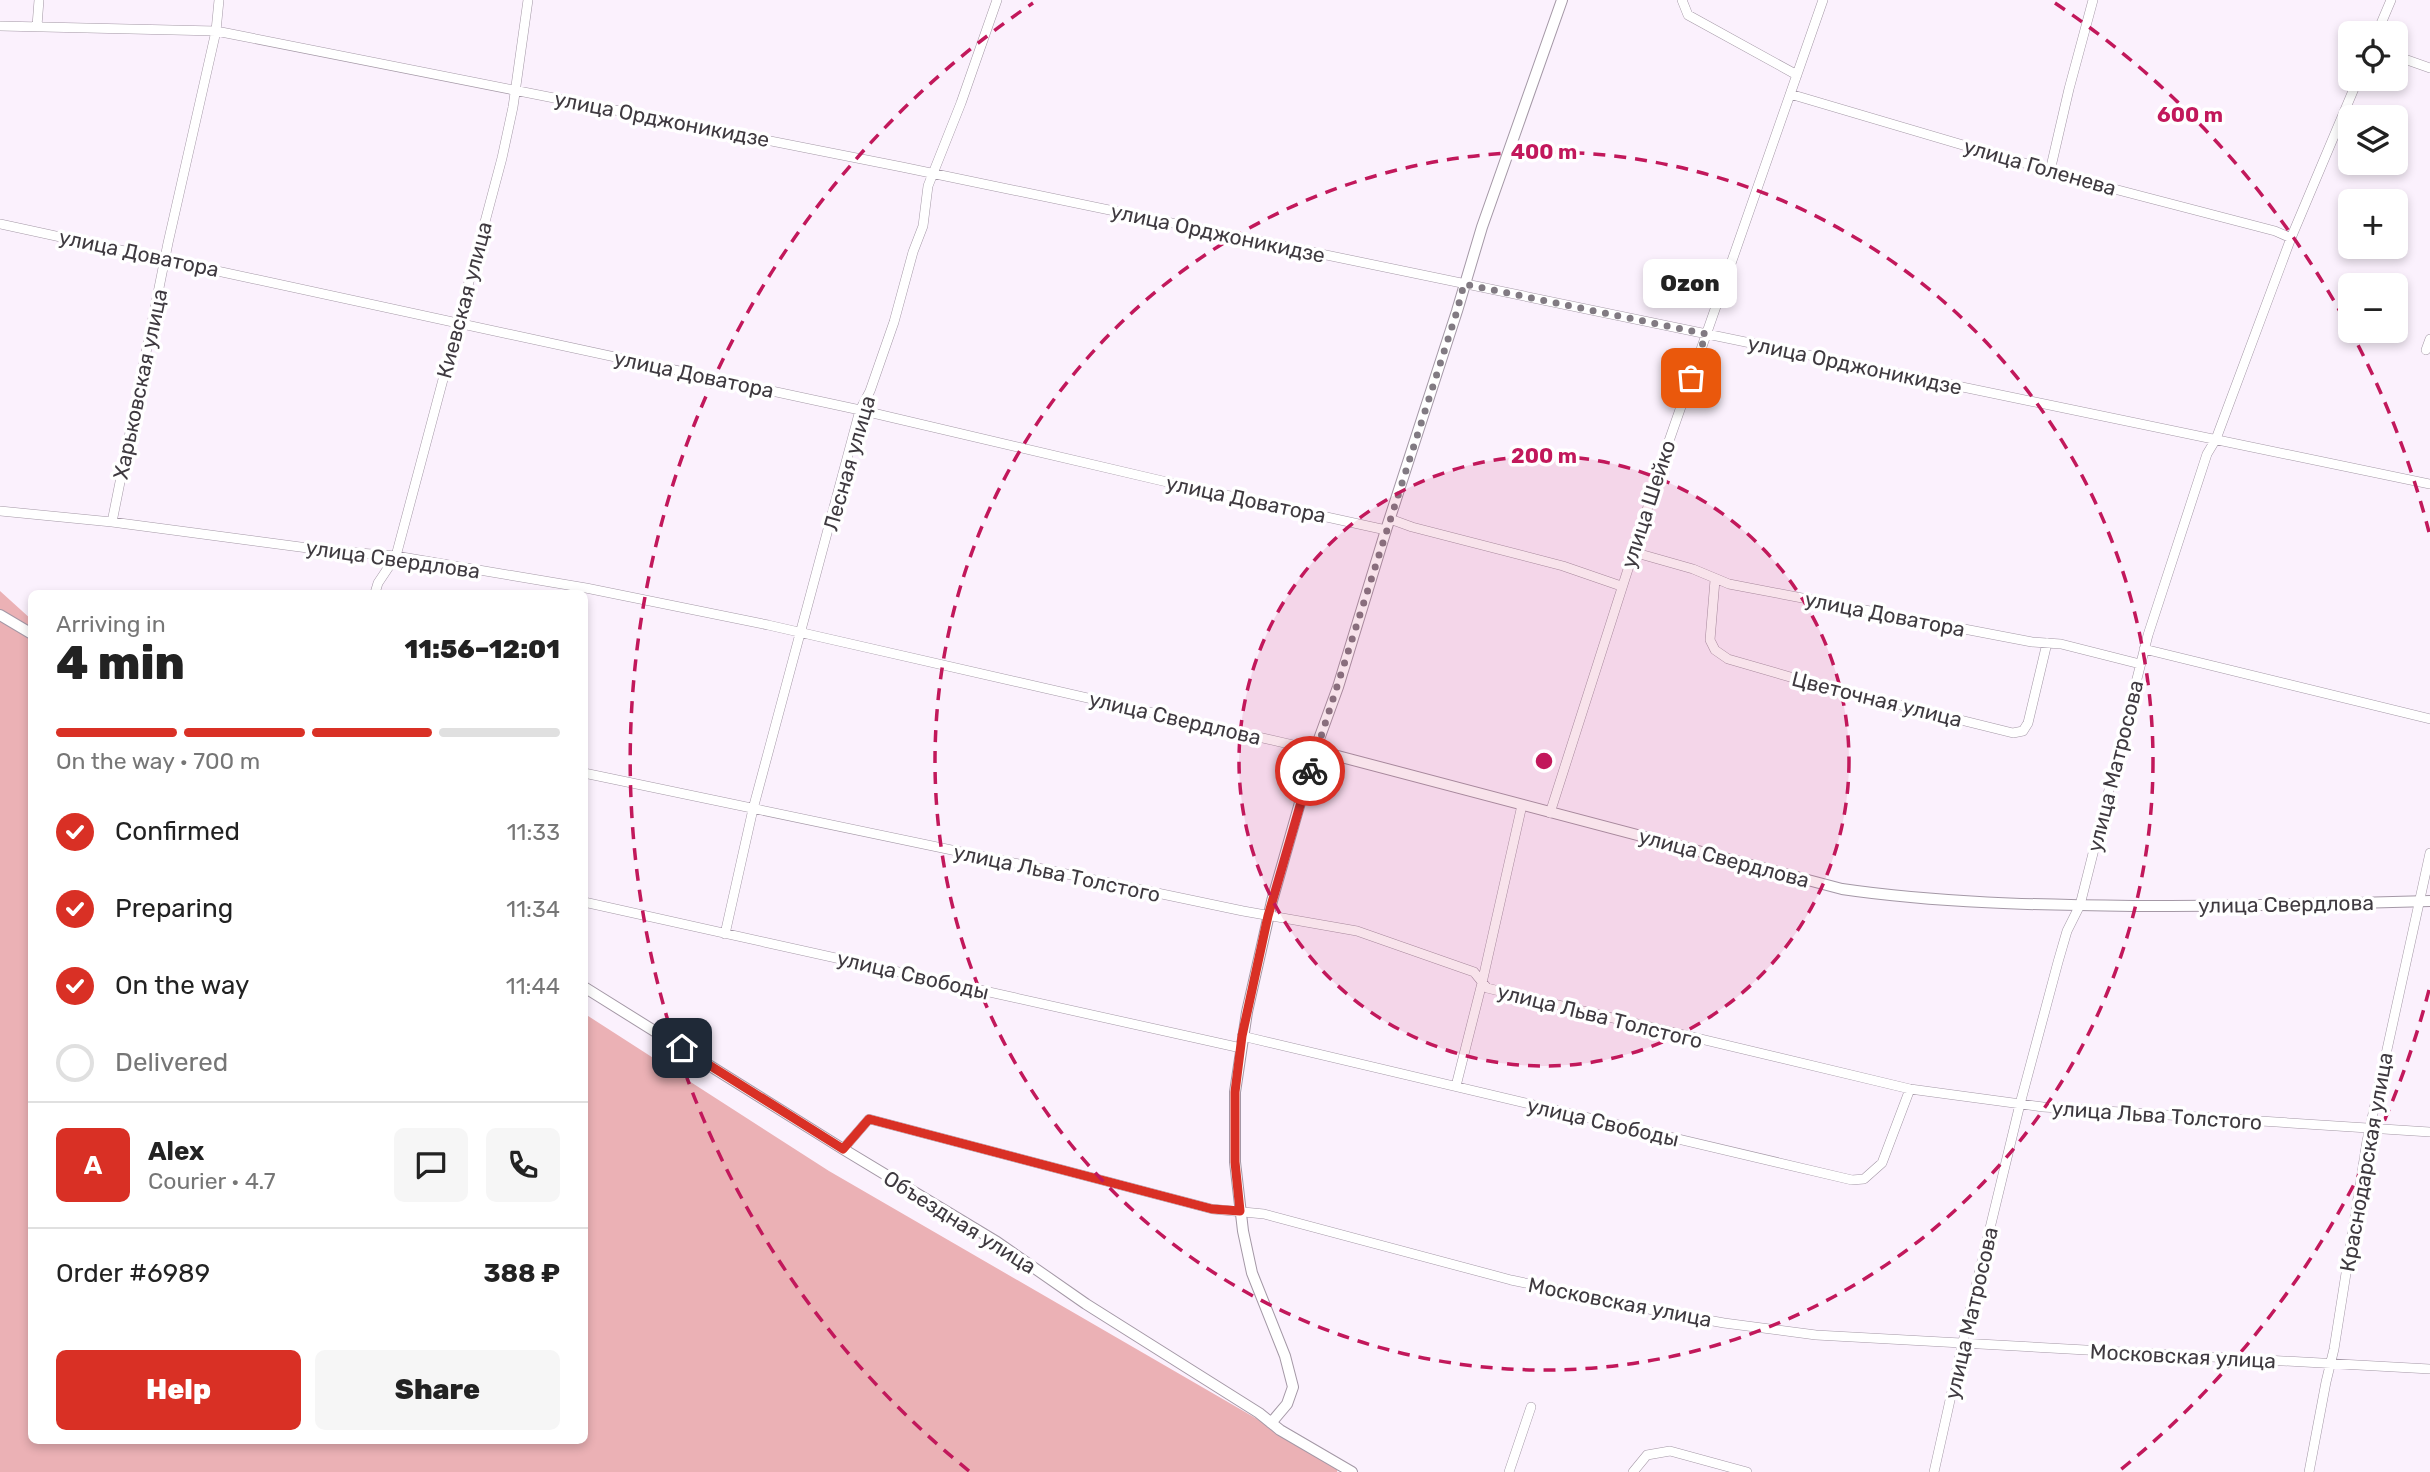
<!DOCTYPE html>
<meta charset="utf-8">
<style>
body{margin:0;font-family:Rubik,sans-serif;background:#f6f6f6;color:#222;height:100vh;display:flex;flex-direction:column;font-size:26px;white-space:nowrap}
*{box-sizing:border-box;margin:0}
p{font-size:23px;color:#767676}
.icon{flex:none;width:38px;height:38px;fill:none;stroke:currentColor;stroke-width:2;stroke-linecap:round;stroke-linejoin:round}
.map{position:relative;flex:1;overflow:hidden}
.drawer{position:absolute;left:28px;top:590px;width:560px;height:854px;display:flex;flex-direction:column;background:#fff;border-radius:10px;box-shadow:0 4px 10px #0003}
.drawer>*{flex:none}
.tools{position:absolute;left:2338px;top:21px;display:grid;gap:14px}
.tools a{display:grid;place-items:center;width:70px;height:70px;border-radius:10px;background:#fff;box-shadow:0 4px 10px #0003;font-size:35px}
.pin{position:absolute;display:grid;place-items:center;width:60px;height:60px;color:#fff;margin:-30px;border-radius:14px;box-shadow:0 4px 10px #0006}
.courier{position:absolute;display:grid;place-items:center;width:70px;height:70px;margin:-35px;border:5px solid #d93025;border-radius:50%;background:#fff;color:#222;box-shadow:0 2px 9px #0007}
.bubble{position:absolute;height:49px;border-radius:10px;background:#fff;box-shadow:0 4px 10px #0003;font-size:23px;font-weight:800;line-height:49px;text-align:center}
.head em{font-style:normal;font-weight:800}
.head div{display:flex;flex-direction:column-reverse}
.head{display:flex;align-items:center;justify-content:space-between;height:119px;padding:0 28px}
h1{font-size:46px;font-weight:800;line-height:52px}
.bar{display:grid;grid-template-columns:repeat(4,1fr);gap:10px 7px;align-content:center;height:84px;padding:0 28px}
.bar i{height:9px;border-radius:5px;background:#e0e0e0}
.bar .selected{background:#d93025}
.bar p{grid-column:span 4}
.line{display:flex;align-items:center;gap:18px;padding:0 28px;border-top:2px solid #e0e0e0}
.line div{flex:1}
.round{display:grid;place-items:center;flex:none;width:74px;height:74px;border-radius:10px;background:#f6f6f6}
ol{padding:0 28px;list-style:none}
li{display:flex;align-items:center;gap:21px;height:77px}
li p{margin-inline-start:auto}
li .icon{padding:7px;border-radius:50%;background:#d93025;color:#fff;stroke-width:4}
li:last-child{color:#767676}
li i{width:38px;height:38px;border:4px solid #e0e0e0;border-radius:50%}
.primary-button{display:flex;gap:14px;margin-top:auto;padding:14px 28px}
.primary-button a{flex:1;height:80px;border-radius:10px;background:#d93025;color:#fff;font-size:28px;font-weight:800;line-height:80px;text-align:center}
.primary-button a+a{background:#f6f6f6;color:#222}
.map>svg:first-child{display:block}
.green{fill:#ebb1b5}
.lines{fill:none;stroke-linecap:round;stroke-linejoin:round}
.minor-casing{stroke:#a498a6;stroke-width:10}
.tertiary-casing{stroke:#a498a6;stroke-width:12}
.minor{stroke:#fff;stroke-width:9}
.tertiary{stroke:#fff;stroke-width:10}
.done{stroke:#817a82;stroke-width:7;stroke-dasharray:0 12.6}
.route{stroke:#d93025;stroke-width:9}
.ring{fill:none;stroke:#c2185b;stroke-width:3.5;stroke-dasharray:12 9}
.labels{text-anchor:middle;dominant-baseline:central;stroke-width:7;stroke-linejoin:round;paint-order:stroke}
.street-label{font-size:21px;fill:#3f3a40;stroke:#fff}
.centre{fill:#c2185b;stroke:#fff;stroke-width:3.5}
.ring-label{font-size:21px;text-anchor:middle;font-weight:bold;fill:#c2185b;stroke:#fff;stroke-width:7;stroke-linejoin:round;paint-order:stroke}
</style>
<div class="map">
<svg width="2430" height="1472" viewBox="0 0 2430 1472">
<rect width="100%" height="100%" fill="#fbf1fd"/>
<path class="green" d="M0,591l32,29v820h552l1,-426 244,157 442,256 69,34 -3,11h-1337z"/>
<g class="lines">
<g class="minor-casing">
<path id="minor" d="M1682,0l6,15 109,60
M0,26l216,5 686,136 1528,317
M37,26l2,-26
M2377,33l14,-33
M2396,56l34,12
M1790,94l305,90 180,47 16,7
M2050,171l19,-82 24,-89
M0,224l860,186 307,72 219,48
M2426,350l4,-11
M0,511l112,11 211,28 73,6 190,32 182,37 547,125
M1390,519l22,8 151,39 58,20
M112,522l56,-279 48,-212 3,-31
M1633,552l60,17 36,15 303,58 29,2 79,20
M1715,580l-5,60 5,10 13,9 83,24 202,50 10,-2 5,-8 19,-80
M375,593l3,-10 18,-27 106,-398 11,-51 15,-107
M2144,649l286,70
M584,773l659,138 114,20 117,41 13,16 423,101 133,18 387,25
M1550,813l119,-372 154,-441
M584,902l657,146
M725,934l28,-125 107,-399 10,-19 24,-69 19,-70 10,-26 5,-40 33,-83 36,-103
M1242,1036l610,144 12,-1 18,-16 28,-74
M1456,1086l26,-103 40,-178
M843,1149l26,-30 343,90 52,5 247,66 147,31 66,12 92,12 614,34
M1509,1472l22,-65
M1633,1472l14,-17 23,-4 77,21
M1934,1472l35,-157 51,-211 38,-142 9,-31 13,-26 68,-270 59,-181 9,-15 75,-201 67,-159
M2309,1472l17,-90 8,-33 33,-208 63,-288"/>
</g>
<g class="tertiary-casing">
<path id="tertiary" d="M0,615l32,19
M1315,750l527,139c96,14 194,16 291,17 99,0 198,-2 297,-5
M584,987l259,162 154,93 89,62 173,109 21,17 72,42
M1271,1423l16,-19 6,-17 -8,-31 -33,-83 -9,-42 -8,-69v-70l12,-80 25,-111 43,-151 23,-63 48,-157 71,-219 25,-84 80,-227"/>
</g>
<use href="#minor" class="minor"/>
<use href="#tertiary" class="tertiary"/>
</g>
<g class="lines">
<path class="done" d="M1310,771l147,-460 7,-27 242,50 -15,44"/>
<path class="route" d="M682,1048l161,101 26,-30 343,90 28,2 -5,-49v-70l7,-56 26,-120 42,-145"/>
</g>
<circle cx="1544" cy="761" r="305" fill="#c2185b" fill-opacity=".12"/>
<g class="ring">
<circle cx="1544" cy="761" r="305"/>
<circle cx="1544" cy="761" r="609"/>
<path d="M2429 990A914 914 0 0 1 2119 1471M969 1471A914 914 0 0 1 1033 3M2055 3A914 914 0 0 1 2429 532"/>
</g>
<g class="labels">
<g class="street-label">
<text transform="translate(662 119) rotate(11)">улица Орджоникидзе</text>
<text transform="translate(2040 167) rotate(16)">улица Голенева</text>
<text transform="translate(1218 233) rotate(12)">улица Орджоникидзе</text>
<text transform="translate(139 253) rotate(12)">улица Доватора</text>
<text transform="translate(464 300) rotate(-75)">Киевская улица</text>
<text transform="translate(1855 365) rotate(12)">улица Орджоникидзе</text>
<text transform="translate(694 374) rotate(12)">улица Доватора</text>
<text transform="translate(140 384) rotate(-78)">Харьковская улица</text>
<text transform="translate(849 463) rotate(-74)">Лесная улица</text>
<text transform="translate(1246 499) rotate(12)">улица Доватора</text>
<text transform="translate(1648 504) rotate(-72)">улица Шейко</text>
<text transform="translate(393 559) rotate(8)">улица Свердлова</text>
<text transform="translate(1885 614) rotate(11)">улица Доватора</text>
<text transform="translate(1877 699) rotate(14)">Цветочная улица</text>
<text transform="translate(1175 718) rotate(13)">улица Свердлова</text>
<text transform="translate(2115 766) rotate(-76)">улица Матросова</text>
<text transform="translate(1724 858) rotate(15)">улица Свердлова</text>
<text transform="translate(1057 873) rotate(12)">улица Льва Толстого</text>
<text transform="translate(2286 904) rotate(-1)">улица Свердлова</text>
<text transform="translate(913 975) rotate(13)">улица Свободы</text>
<text transform="translate(1600 1016) rotate(14)">улица Льва Толстого</text>
<text transform="translate(2157 1115) rotate(4)">улица Льва Толстого</text>
<text transform="translate(1603 1122) rotate(13)">улица Свободы</text>
<text transform="translate(2366 1162) rotate(-80)">Краснодарская улица</text>
<text transform="translate(960 1222) rotate(32)">Объездная улица</text>
<text transform="translate(1620 1302) rotate(11)">Московская улица</text>
<text transform="translate(1971 1313) rotate(-77)">улица Матросова</text>
<text transform="translate(2183 1356) rotate(3)">Московская улица</text>
</g>
</g>
<circle cx="1544" cy="761" r="10" class="centre"/>
<g class="ring-label">
<text x="2190" y="122">600 m</text>
<text x="1544" y="159">400 m</text>
<text x="1544" y="463">200 m</text>
</g>
</svg>
<div class="tools">
<a><svg class="icon" aria-label="locate" viewBox="0 0 24 24"><circle cx="12" cy="12" r="6"/><path d="M12 2v4M12 18v4M2 12h4M18 12h4"/></svg></a>
<a><svg class="icon" aria-label="layers" viewBox="0 0 24 24"><path d="M12 4l9 5-9 5-9-5zM3 14l9 5 9-5"/></svg></a>
<a>+</a>
<a>−</a>
</div>
<div class="pin" style="left:1691px;top:378px;background:#ea580c"><svg class="icon" aria-label="bag" viewBox="0 0 24 24"><path d="M5 8h14l-1 12H6zM9 8a3 3 0 0 1 6 0"/></svg></div>
<div class="pin" style="left:682px;top:1048px;background:#1f2937"><svg class="icon" aria-label="home" viewBox="0 0 24 24"><path d="M3 11l9-7 9 7M6 9v11h12V9"/></svg></div>
<div class="courier" style="left:1310px;top:771px"><svg class="icon" aria-label="bike" viewBox="0 0 24 24"><circle cx="6" cy="16" r="4"/><circle cx="18" cy="16" r="4"/><path d="M6 16l4-8h5l3 8M10 8l3 8H6M13 5h3"/></svg></div>
<div class="bubble" style="left:1643px;top:259px;width:94px">Ozon</div>
<section class="drawer">
<div class="head"><div><h1>4 min</h1><p>Arriving in</p></div><em>11:56–12:01</em></div>
<div class="bar"><i class="selected"></i><i class="selected"></i><i class="selected"></i><i></i><p>On the way · 700 m</p></div>
<ol>
<li><svg class="icon" aria-label="check" viewBox="0 0 24 24"><path d="M5 12l5 5 9-10"/></svg>Confirmed<p>11:33</p></li>
<li><svg class="icon" aria-label="check" viewBox="0 0 24 24"><path d="M5 12l5 5 9-10"/></svg>Preparing<p>11:34</p></li>
<li><svg class="icon" aria-label="check" viewBox="0 0 24 24"><path d="M5 12l5 5 9-10"/></svg>On the way<p>11:44</p></li>
<li><i></i>Delivered</li>
</ol>
<div class="line" style="height:126px"><b class="round" style="background:#d93025;color:#fff">A</b><div><b>Alex</b><p>Courier · 4.7</p></div><a class="round"><svg class="icon" aria-label="chat" viewBox="0 0 24 24"><path d="M4 5h16v11H9l-5 4z"/></svg></a><a class="round"><svg class="icon" aria-label="phone" viewBox="0 0 24 24"><path d="M5 4h4l2 5-3 2q2 4 5 5l2-3 5 2v4C11 20 4 13 5 4z"/></svg></a></div>
<div class="line" style="height:91px"><div>Order #6989</div><b>388 ₽</b></div>
<div class="primary-button"><a>Help</a><a>Share</a></div>
</section>
</div>
